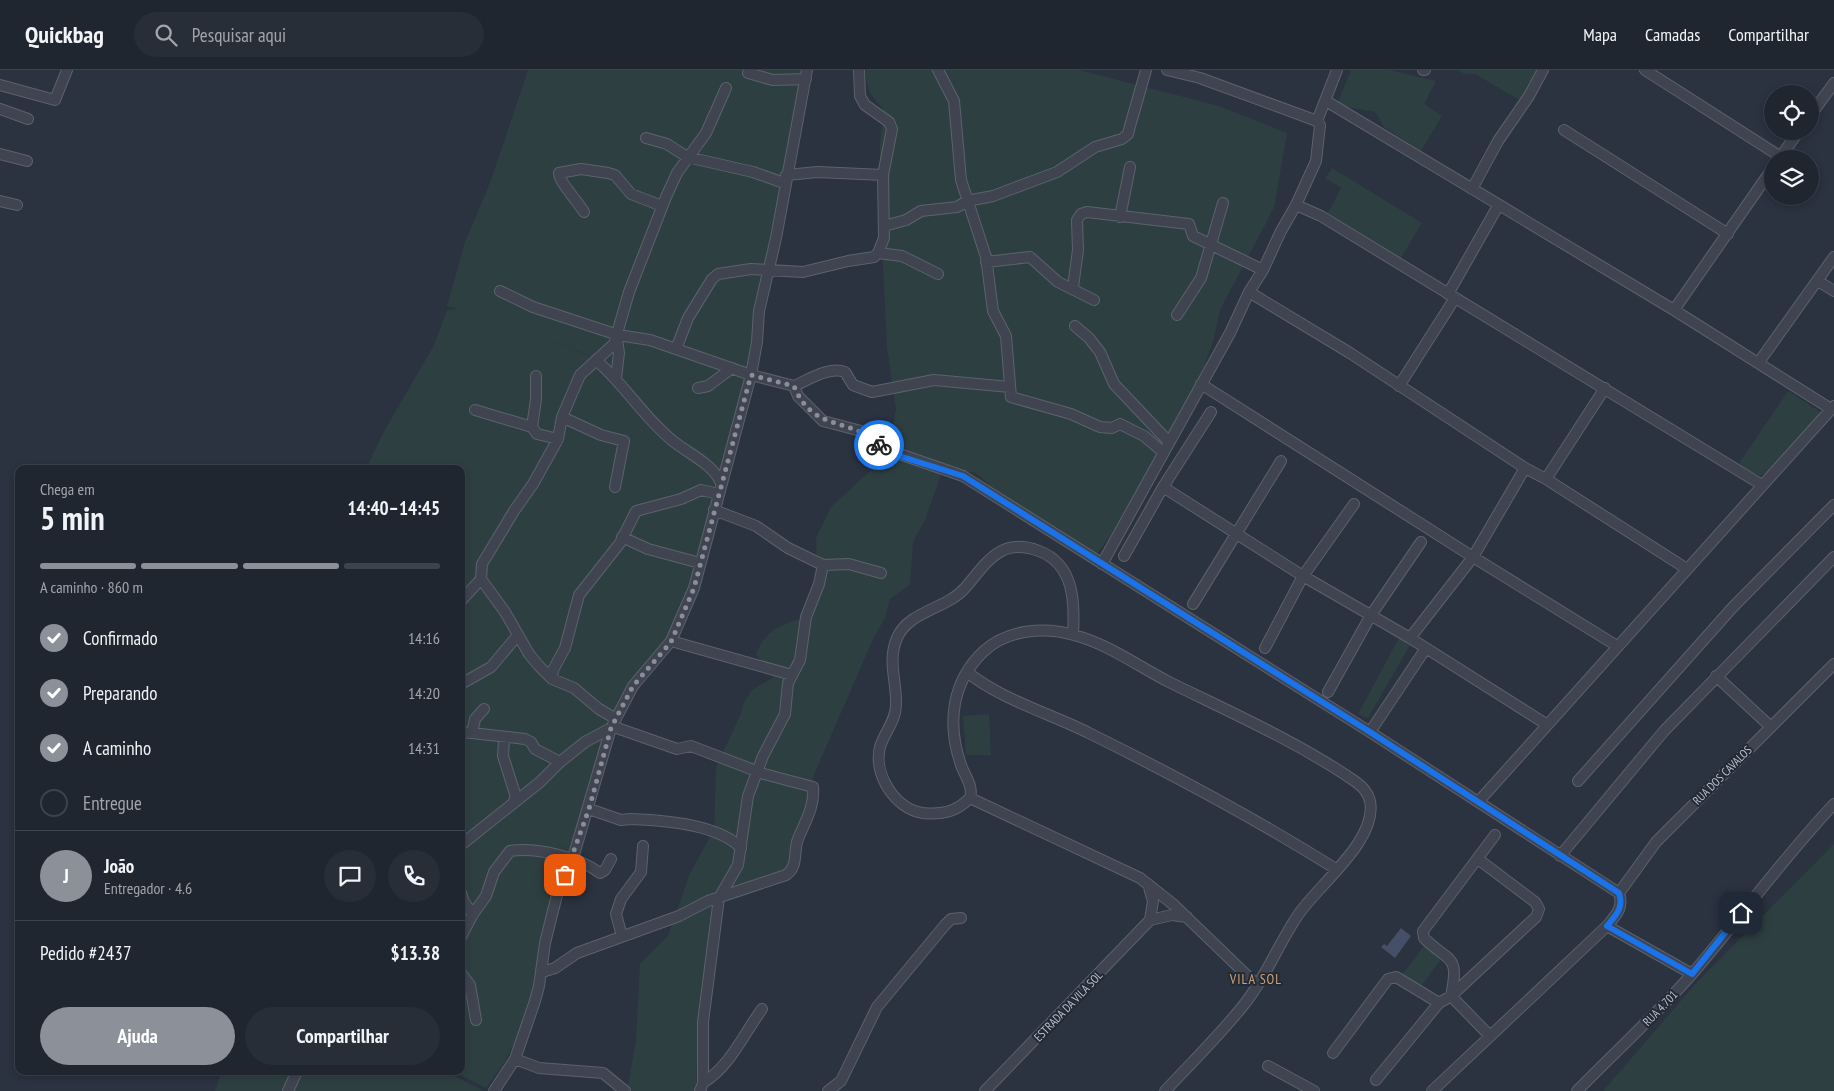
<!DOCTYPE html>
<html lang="pt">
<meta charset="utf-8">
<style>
body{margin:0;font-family:"PT Sans Narrow",sans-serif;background:#282e38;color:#f1f3f6;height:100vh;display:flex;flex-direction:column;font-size:19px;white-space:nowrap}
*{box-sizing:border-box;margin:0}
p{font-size:16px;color:#a2a5ab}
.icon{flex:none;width:28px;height:28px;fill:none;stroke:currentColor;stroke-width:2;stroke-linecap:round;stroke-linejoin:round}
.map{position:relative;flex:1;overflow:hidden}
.panel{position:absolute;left:15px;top:395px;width:450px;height:610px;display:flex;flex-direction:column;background:#202630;border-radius:10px;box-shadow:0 2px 8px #0003,0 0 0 1px #3d434c}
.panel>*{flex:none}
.buttons{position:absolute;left:1764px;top:15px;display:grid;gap:10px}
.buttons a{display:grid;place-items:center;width:55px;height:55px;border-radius:50%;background:#202630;box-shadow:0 2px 8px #0003,0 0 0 1px #3d434c;font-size:25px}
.pin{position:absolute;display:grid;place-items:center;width:42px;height:42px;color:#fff;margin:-21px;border-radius:10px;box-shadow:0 2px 8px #0006}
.courier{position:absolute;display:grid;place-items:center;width:50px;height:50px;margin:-25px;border:4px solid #1a73e8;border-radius:50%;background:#fff;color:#222;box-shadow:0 1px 6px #0007}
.summary em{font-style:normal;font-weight:800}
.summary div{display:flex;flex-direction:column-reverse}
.summary{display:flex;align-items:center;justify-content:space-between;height:85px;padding:0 25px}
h1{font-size:32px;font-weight:800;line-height:38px}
.bar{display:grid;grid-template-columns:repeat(4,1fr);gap:8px 5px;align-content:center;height:60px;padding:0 25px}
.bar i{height:6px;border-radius:4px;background:#3d434c}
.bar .on{background:#8c9099}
.bar p{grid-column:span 4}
.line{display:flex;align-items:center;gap:12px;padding:0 25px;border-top:1px solid #3d434c}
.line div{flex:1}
.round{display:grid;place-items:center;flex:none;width:52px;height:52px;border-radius:26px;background:#282e38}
ol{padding:0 25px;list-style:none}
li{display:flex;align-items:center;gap:15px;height:55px}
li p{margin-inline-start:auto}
li .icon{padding:5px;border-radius:50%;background:#8c9099;color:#fff;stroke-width:4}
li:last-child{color:#a2a5ab}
li i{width:28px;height:28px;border:2px solid #3d434c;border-radius:50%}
.action{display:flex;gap:10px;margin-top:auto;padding:10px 25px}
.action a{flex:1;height:58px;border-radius:30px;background:#8c9099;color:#fff;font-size:20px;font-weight:800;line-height:58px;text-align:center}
.action a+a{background:#282e38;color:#f1f3f6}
header{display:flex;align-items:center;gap:30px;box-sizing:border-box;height:70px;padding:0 25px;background:#202630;border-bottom:1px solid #3d434c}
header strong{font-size:24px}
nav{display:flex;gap:28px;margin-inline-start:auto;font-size:18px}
.search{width:350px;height:45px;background:#282e38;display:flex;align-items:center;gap:12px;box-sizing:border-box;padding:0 18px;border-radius:28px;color:#a2a5ab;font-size:19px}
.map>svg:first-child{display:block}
.green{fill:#2e3f42}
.water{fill:#455068}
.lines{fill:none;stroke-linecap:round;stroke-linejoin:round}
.minor-casing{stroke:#5c626d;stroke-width:12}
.minor{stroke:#3f4450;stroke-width:10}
.done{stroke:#898e9a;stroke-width:5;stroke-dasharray:0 9}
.route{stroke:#1a73e8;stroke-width:6}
.labels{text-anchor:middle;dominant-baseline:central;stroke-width:4;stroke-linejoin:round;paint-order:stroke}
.street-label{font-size:12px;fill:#bbc0ca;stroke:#232935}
.neighbourhood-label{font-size:14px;letter-spacing:1px;fill:#c9a477;stroke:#232935}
</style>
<header>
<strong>Quickbag</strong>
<div class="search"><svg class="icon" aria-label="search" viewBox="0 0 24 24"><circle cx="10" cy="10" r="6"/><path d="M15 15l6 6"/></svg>Pesquisar aqui</div>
<nav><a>Mapa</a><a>Camadas</a><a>Compartilhar</a></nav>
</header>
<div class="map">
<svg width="1834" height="1021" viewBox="0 0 1834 1021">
<rect width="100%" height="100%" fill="#2b3240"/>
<path class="green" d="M528,0h274l-31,180 -26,133 -23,91 -47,-33 -66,-72 -15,-11 -63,-27 57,25 25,21 49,58 42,32 15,17 -27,100 -23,55 -51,60 -40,135 -22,58 -12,47 -9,56 -17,41 -15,29 -17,23 -33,-17h8v-602h-95l17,-36 50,-86 14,-37 11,-1 -11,-3 18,-64 25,-59z
M866,0h213l140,36 68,27 -13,75 -54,102 -6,29 -15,42 -67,124 -35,49 -65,-34 -58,-48h-32l-17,48 -12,22 -3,43 -20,14 -5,19 -11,19 -61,140 -5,26 -21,68 -40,14 -30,7 -19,130 -2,69h-69l9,-51 4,-76 28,-28 22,-63 24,-43 2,-62 25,-55 3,-11 8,-12 22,-13 -18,-23c9,-22 21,-28 44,-35l17,-45 -1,-36 15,-31 40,-37 21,-39 4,-22 -9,-62 -7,-143v-60l3,-36c-12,-11 -18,-21 -17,-38z
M1351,0h38l47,11 -12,23 18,12 -21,35 -37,-24 -9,-15 -38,-7z
M1458,0h82l-17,32 -48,-28h-11z
M1332,98l90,55 -21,35 -73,-45 13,-25 -16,-10z
M1788,321l31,20v5l-52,56 -6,4 -23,-11z
M1400,566l10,9 -42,73 -10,-4z
M989,644l2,41h-25l-3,-39z
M1834,774v247h-231l95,-110z
M1425,875l17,13 -23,31 -18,-13z
M222,1001h222l40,20h-269z"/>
<path class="water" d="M1401,858l10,8 -16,22 -14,-11 3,-3 3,2z"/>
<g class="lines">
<g class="minor-casing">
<path id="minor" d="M938,0l16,31 7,79 25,77 7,54 13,25 5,61 60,17 29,13 12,1 8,-4 24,12 19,16
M1423,0h2
M1645,0l136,87
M748,3l25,7 33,-1
M0,15l55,15 12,-30
M1326,31l348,209 157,99
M0,39l28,10
M1810,46l24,-33
M1317,51l20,-51
M1564,60l164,104
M646,68l21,6 20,13 66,15 31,11
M0,84l27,7
M1779,89l20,-28
M786,105l32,-3 65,3
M1472,119l26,-48 31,-45 14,-26
M0,131l17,4
M1296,135l25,11 441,269
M584,142c-6,-10 -26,-32 -25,-39l22,-4 27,4 7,2 16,19 31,12
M1120,147l10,-50
M884,156l22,-6 15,-9 36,-4 10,-6 26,-5 64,-24 38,-25 27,-8 6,-5 2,-8 16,-56
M878,183l24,3 36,18
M986,192l44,-5 28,25 36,18
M1818,211l16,10
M1073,217l5,-37 -1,-30 4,-6 6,-2 102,12 4,12 70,34
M500,221l33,16 85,28 32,5 101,35 43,11 4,10 25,25 38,10 21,17 81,28 407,256 249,161c5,15 -3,22 -12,33l-175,165
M1249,222l101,61 175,115 21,11 141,90
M1448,224l50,-88
M1674,240l98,-141
M1177,245l24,-37 22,-75
M1075,256l14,12 11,14 14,32 54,57
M676,279l12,-31 24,-39 6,-5 33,-5 52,3 45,-11 26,-4 4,-4 6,-15 -1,-63 9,-46 -3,-7 -24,-17 -5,-9 -1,-26
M596,290c29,25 48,58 77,81 16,13 40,23 48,42
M1759,292l75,-105
M616,308l3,-25 -2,-14
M1201,314l272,173 144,89
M794,316c14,-6 35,-20 51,-14l8,13 19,7 62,-12 76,7
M1399,316l56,-88
M698,318l10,-2 24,-18
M475,340l57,17 5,7 21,5
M562,347l39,18 23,6 -9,46
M532,357l4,-28v-23
M1546,409l59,-91
M1163,417l140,89 51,-72
M714,440l42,16 32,22 35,17 26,-1 32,9
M622,467l26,12 52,14
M1124,486l39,-69 48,-75
M1102,494l128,-231 19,-41 14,-22 18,-39 15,-26 20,-44 4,-36 -3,-4 -117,-43 -33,-8
M461,531l20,-22
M1193,534l88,-143
M1073,564c2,-32 1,-70 -34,-83 -39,-15 -53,13 -74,37 -18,21 -57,23 -68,50 -10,23 0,44 -1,67 0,16 -12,28 -16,42 -7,27 15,62 43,66 19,2 33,-1 47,-15 4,-13 -7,-24 -10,-36 -13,-40 -8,-81 24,-111 23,-21 60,-25 90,-16 34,9 64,31 95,47 61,30 131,61 187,100 7,5 12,10 14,19 8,39 -51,83 -72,114 -19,28 -31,60 -52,87 -24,31 -54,60 -81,89
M1410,568l136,86
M671,571l121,34
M1265,578l38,-72 107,62 63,-81 52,-89
M967,602c35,28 82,41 122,61 85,42 167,86 247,136
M1716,606l55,51
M552,609l1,-9 12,-22 14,-53 41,-52 16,-32 45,-12 20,-9 18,4
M461,614l30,-17 27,-32
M1328,622l43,-77 50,-73
M616,649l-17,-10 -25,-21 -22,-9 -13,-13 -10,-12 -24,-42 -24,-33 1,-15 32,-53 19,-27 25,-45 4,-22 18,-42 34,-31 15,-52 37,-95 11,-24 29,-40 20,-45
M461,662l11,1 3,-14 9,-10
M1370,662l56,-84
M472,663l53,6 6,3 4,7 25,13
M504,669l-1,17 13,41 -2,4
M1578,711l155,-174 101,-102
M970,728l170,80 34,27 83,80
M1479,731l355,-395
M589,739l32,11 9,-1c33,1 88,5 111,29
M461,775l79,-63 20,-20 25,-20 26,-14h6l60,21 14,-3 73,28 49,13c2,19 -8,35 -15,52 -5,12 1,27 -12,36l-78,26 -29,15 -102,37 -22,15 -13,4
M1560,786l104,-125 170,-174
M1148,814l5,17 -3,19
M461,823l3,9 9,12
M1619,823l37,-51 178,-178
M1607,856l85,48
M622,866l-6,-22 5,-15 20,-27 2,-26
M461,867l12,-23 13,-18 8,-24 16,-21c26,-4 69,6 90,22l5,-3 6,-11
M461,903l9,12 6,35
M1451,926c9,-43 -2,-33 -27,-58l-1,-7 72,-96
M1451,926l38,39
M1333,983l55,-74 8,-2 43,26 12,-7 85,-79 3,-8 -4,-7 -57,-43
M515,989l24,9 64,5 22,18
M1268,996l46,25
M1376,1010l63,-77
M703,1013c28,-18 40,-48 59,-74
M288,1021l9,-20
M494,1021l21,-32 20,-58 4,-15 6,-43 12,-48 16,-37 38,-130 22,-42 38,-45 23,-53 57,-213 6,-33 2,-31 17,-73 31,-168
M700,1021l3,-8v-61l16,-124 19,-33 10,-69 15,-40 22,-42 3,-31 12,-23 6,-43 13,-33 4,-19
M828,1021l13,-10 36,-74 68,-82 6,-6 10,-1
M985,1021l165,-171 22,-5 15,2
M1577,1021c38,-39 79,-76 115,-117 48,-56 91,-116 142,-170"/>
</g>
<use href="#minor" class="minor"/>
</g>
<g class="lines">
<path class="done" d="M565,805l24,-66 22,-81 22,-42 38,-44 23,-54 57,-213 43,11c19,47 56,30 85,59"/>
<path class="route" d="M879,375l17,10 67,21 407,256 249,161c5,15 -3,22 -12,33l85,48 49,-61"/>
</g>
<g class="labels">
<g class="street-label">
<text transform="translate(1722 705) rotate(-45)">RUA DOS CAVALOS</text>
<text transform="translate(1068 936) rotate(-46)">ESTRADA DA VILA SOL</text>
<text transform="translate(1660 938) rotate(-46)">RUA 4.701</text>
</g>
<g class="neighbourhood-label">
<text x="1256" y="909">VILA SOL</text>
</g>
</g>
</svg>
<div class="buttons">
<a><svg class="icon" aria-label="locate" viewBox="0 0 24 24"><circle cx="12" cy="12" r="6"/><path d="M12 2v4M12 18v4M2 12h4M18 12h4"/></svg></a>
<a><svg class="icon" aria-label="layers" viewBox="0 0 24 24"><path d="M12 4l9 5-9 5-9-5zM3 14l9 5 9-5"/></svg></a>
</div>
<div class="pin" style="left:565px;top:805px;background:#ea580c"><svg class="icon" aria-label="bag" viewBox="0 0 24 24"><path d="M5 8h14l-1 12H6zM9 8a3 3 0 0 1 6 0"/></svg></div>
<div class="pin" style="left:1741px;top:843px;background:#1f2937"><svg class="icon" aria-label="home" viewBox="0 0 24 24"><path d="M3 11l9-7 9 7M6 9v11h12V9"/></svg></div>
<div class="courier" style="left:879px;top:375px"><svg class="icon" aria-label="bike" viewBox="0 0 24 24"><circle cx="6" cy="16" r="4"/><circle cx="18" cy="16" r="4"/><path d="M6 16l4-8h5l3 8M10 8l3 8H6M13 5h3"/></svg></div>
<section class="panel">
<div class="summary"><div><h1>5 min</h1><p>Chega em</p></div><em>14:40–14:45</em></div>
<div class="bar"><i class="on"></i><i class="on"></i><i class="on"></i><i></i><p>A caminho · 860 m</p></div>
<ol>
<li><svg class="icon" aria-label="check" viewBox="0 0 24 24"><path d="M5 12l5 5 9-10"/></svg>Confirmado<p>14:16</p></li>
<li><svg class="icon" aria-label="check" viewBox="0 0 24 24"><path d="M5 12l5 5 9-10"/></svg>Preparando<p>14:20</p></li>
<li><svg class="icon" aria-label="check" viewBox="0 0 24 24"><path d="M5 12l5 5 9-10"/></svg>A caminho<p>14:31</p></li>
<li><i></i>Entregue</li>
</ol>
<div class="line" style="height:90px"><b class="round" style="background:#8c9099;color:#fff">J</b><div><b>João</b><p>Entregador · 4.6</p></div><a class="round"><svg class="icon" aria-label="chat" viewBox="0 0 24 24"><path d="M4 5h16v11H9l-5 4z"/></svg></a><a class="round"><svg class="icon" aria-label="phone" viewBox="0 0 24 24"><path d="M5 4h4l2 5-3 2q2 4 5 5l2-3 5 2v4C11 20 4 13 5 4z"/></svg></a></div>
<div class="line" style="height:65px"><div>Pedido #2437</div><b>$13.38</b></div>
<div class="action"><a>Ajuda</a><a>Compartilhar</a></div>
</section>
</div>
